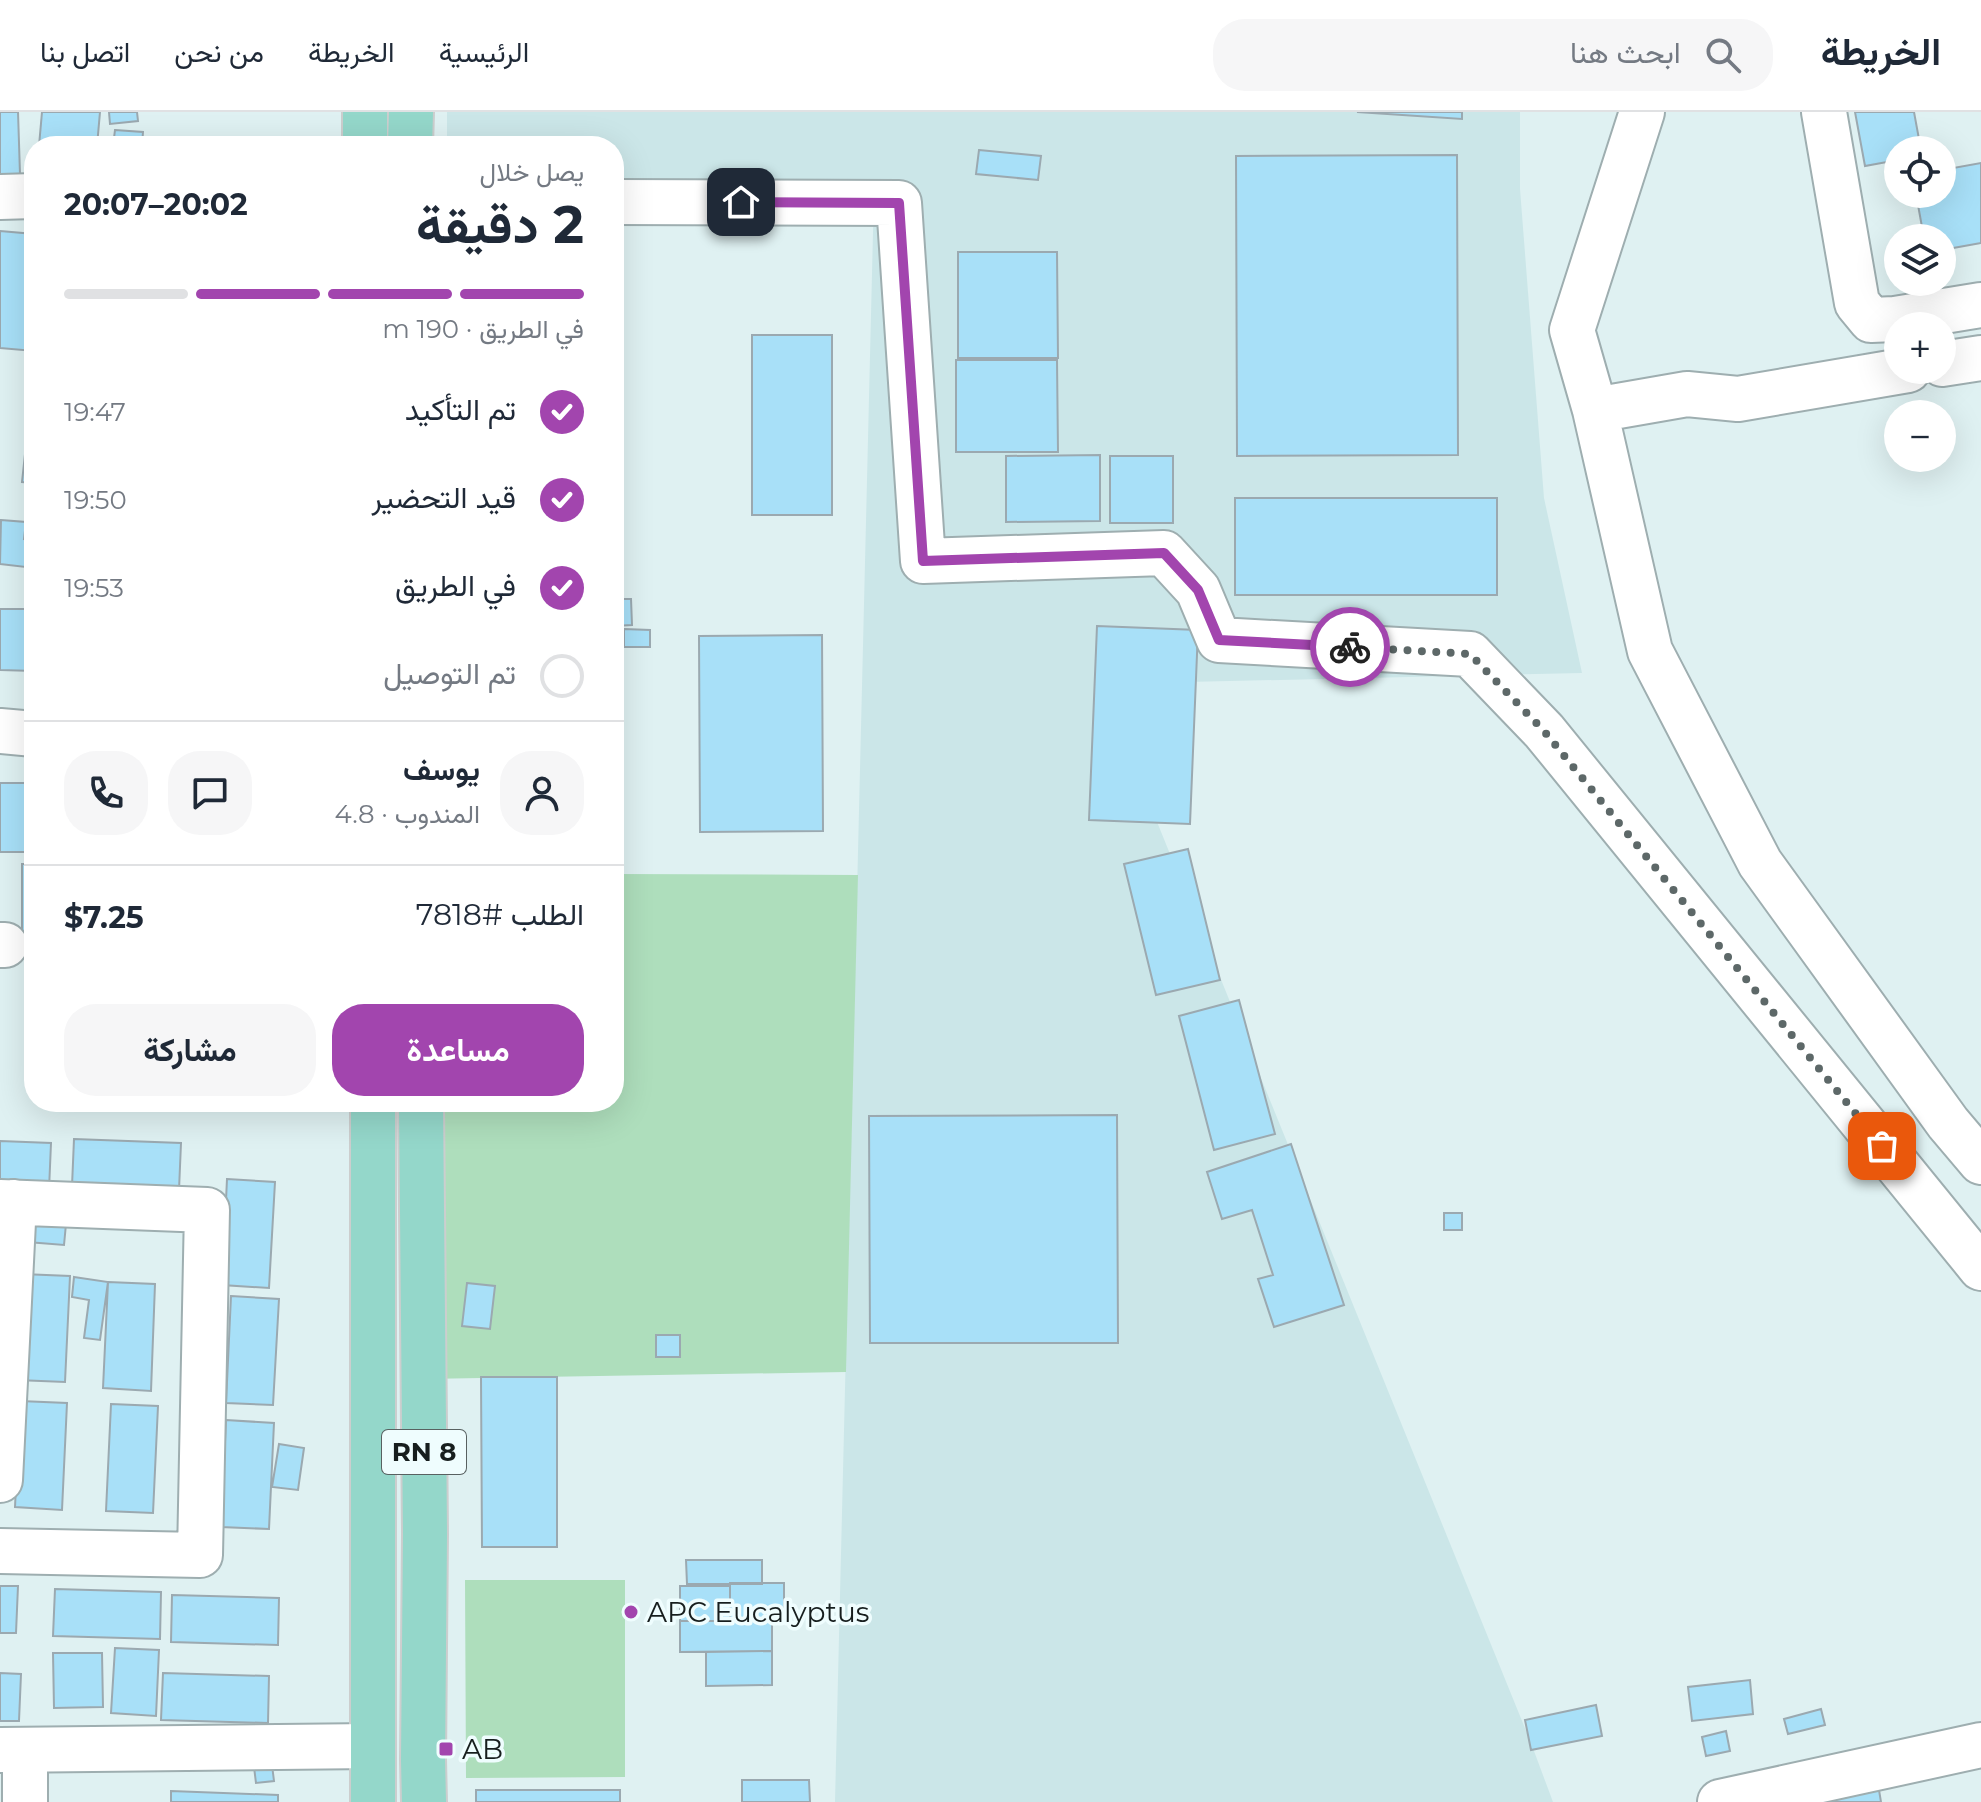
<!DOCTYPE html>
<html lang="ar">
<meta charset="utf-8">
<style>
body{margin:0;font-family:Montserrat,Vazirmatn,sans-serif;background:#f6f6f7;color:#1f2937;direction:rtl;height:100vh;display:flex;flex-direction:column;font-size:30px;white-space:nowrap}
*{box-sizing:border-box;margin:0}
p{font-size:26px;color:#747a83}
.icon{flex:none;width:44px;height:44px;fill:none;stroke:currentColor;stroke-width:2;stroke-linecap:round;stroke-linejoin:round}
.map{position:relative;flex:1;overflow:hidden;direction:ltr}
.side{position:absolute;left:24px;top:24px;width:600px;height:976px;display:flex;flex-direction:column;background:#fff;border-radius:32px;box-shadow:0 8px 32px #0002;direction:rtl}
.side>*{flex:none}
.controls{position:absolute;left:1884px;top:24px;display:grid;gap:16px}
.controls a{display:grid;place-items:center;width:72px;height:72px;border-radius:50%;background:#fff;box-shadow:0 8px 32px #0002;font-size:40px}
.pin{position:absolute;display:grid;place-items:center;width:68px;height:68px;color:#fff;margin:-34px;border-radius:16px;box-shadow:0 4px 12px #0006}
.courier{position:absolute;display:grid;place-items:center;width:80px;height:80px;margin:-40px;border:6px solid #a245ae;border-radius:50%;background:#fff;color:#222;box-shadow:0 2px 10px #0007}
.overview em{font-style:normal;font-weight:700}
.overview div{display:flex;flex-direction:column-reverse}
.overview{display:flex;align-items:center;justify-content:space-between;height:136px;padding:0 40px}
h1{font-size:52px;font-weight:700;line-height:60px}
.bar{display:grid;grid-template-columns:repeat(4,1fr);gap:12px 8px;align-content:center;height:96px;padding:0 40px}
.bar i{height:10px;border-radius:6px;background:#e0e1e3}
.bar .selected{background:#a245ae}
.bar p{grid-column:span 4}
.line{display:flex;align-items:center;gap:20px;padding:0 40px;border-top:2px solid #e0e1e3}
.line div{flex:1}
.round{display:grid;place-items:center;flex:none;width:84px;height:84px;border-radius:32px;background:#f6f6f7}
ol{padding:0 40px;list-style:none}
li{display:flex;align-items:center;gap:24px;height:88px}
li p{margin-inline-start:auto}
li .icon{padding:8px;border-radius:50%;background:#a245ae;color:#fff;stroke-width:4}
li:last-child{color:#747a83}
li i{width:44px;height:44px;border:4px solid #e0e1e3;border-radius:50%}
.cta{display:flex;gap:16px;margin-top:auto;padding:16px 40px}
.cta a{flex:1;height:92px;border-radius:32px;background:#a245ae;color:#fff;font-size:32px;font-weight:700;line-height:92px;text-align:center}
.cta a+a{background:#f6f6f7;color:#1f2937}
header{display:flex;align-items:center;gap:48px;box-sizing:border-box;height:112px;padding:0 40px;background:#fff;border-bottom:2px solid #e0e1e3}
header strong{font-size:38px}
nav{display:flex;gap:44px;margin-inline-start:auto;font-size:28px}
.search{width:560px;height:72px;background:#f6f6f7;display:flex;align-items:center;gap:20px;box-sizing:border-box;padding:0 28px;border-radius:32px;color:#747a83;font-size:30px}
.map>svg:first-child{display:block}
.built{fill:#cbe6e8}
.green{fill:#aedebc}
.building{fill:#a8e0f8;stroke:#9ba9b0;stroke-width:2}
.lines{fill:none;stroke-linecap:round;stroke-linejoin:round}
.minor-casing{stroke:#9eaeb0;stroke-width:48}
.major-casing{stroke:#cccece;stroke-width:48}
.minor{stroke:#fff;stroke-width:44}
.major{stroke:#94d7ca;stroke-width:44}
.done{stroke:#5d6868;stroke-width:8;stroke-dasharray:0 14.4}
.route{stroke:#a245ae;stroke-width:10}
.poi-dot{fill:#a245ae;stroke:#effdfe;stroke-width:3}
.labels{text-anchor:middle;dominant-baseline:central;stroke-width:7;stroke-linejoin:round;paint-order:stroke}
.shield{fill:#effdfe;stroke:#586161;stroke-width:2}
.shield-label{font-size:26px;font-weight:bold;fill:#171e1e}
.poi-label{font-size:28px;fill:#171e1e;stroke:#effdfe;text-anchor:start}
</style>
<header>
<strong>الخريطة</strong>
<div class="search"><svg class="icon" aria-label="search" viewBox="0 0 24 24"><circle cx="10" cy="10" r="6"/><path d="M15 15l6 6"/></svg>ابحث هنا</div>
<nav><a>الرئيسية</a><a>الخريطة</a><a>من نحن</a><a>اتصل بنا</a></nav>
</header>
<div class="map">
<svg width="1981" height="1690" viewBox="0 0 1981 1690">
<rect width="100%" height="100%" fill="#dff1f2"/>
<path class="built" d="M447,0h1073v77l24,309 38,175 -481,11 430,1059 22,59h-718l39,-1611 -260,-4v-41h-167z"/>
<path class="green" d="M614,762l244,1 -12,497 -422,7 -3,-277h193z
M465,1468h160v197l-159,1z"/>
<path class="building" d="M0,0h18l2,62h-20z
M42,0h58l-3,34h-58z
M109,0h28l1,9 -28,3z
M1357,0h105v7z
M1855,0h59l7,38h-23v10l-33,6z
M115,18l28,2 -1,14h-29z
M979,38l62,6 -3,24 -62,-6z
M1457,43l1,300 -221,1 -1,-300z
M1981,51v80l-39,7v-12h-18l-8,-44h26v-24z
M0,119l34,3 -3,49h3v68l-34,-3z
M958,140h99l1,106h-100z
M752,223h80v180h-80z
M956,248h101l1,92h-102z
M29,305h5v66l-12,-1z
M1100,343v66l-94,1v-66z
M1110,344h63v67h-63z
M1235,386h262v97h-262z
M1,408l25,2 -2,17 10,1v28l-34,-4z
M614,487h17l1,26 -18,1z
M0,497h34v62l-34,-1z
M1097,514l101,4 -8,194 -101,-4z
M624,517l26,1v17h-26z
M822,523l1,196 -123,1 -1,-196z
M614,578h1l1,148h-2z
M0,671h34v69h-34z
M1188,737l32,131 -64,15 -32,-131z
M22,752h12v78l-12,-1z
M29,837h5v84l-8,-1z
M1239,888l36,134 -61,16 -35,-134z
M223,990h88l-1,9z
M1117,1003l1,228h-248l-1,-227z
M74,1027l107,4 -2,47 -107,-4z
M0,1029l51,2 -2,47 -49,-2z
M1291,1032l53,161 -70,22 -16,-48 15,-4 -21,-65 -30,9 -15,-47z
M227,1067l48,3 -6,106 -47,-3z
M1444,1101h18v17h-18z
M17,1107l49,5 -2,21 -49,-4z
M22,1162l48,2 -5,106 -48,-2z
M74,1165l34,5 -8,58 -16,-2 5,-38 -17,-3z
M108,1170l47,2 -4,107 -48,-3z
M467,1171l28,3 -5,43 -28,-3z
M231,1184l48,3 -6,106 -47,-2z
M656,1223h24v22h-24z
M481,1265h76v170h-75z
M20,1289l47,2 -5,107 -47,-3z
M111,1292l47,2 -5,107 -47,-2z
M226,1308l48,3 -5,106 -48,-2z
M279,1332l25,4 -6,42 -26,-3z
M686,1448h76v24h-75z
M730,1471h54v38h-54z
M0,1474h18l-2,47h-16z
M680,1474h50v35h-50z
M55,1477l106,3 -1,47 -107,-3z
M172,1483l107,3 -1,47 -107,-3z
M680,1509h92v30l-92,1z
M115,1536l44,2 -3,66 -45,-3z
M772,1539v34l-66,1v-34z
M53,1541h49l1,54 -49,1z
M0,1561l21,1 -2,47h-19z
M163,1561l106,3 -1,47 -107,-3z
M1750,1568l3,34 -61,7 -4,-34z
M1596,1593l6,31 -71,14 -6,-30z
M1821,1597l4,16 -37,9 -4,-15z
M1726,1619l4,20 -24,5 -4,-19z
M270,1637l4,32 -18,2 -4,-32z
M742,1668h67l1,22h-68z
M476,1678h144v12h-144z
M1879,1678l2,12h-64l-1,-5z
M171,1679l107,4v7h-107z"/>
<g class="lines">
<g class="minor-casing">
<path id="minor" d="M1642,0l-70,218 23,80 92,-16 51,5 170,-29
M1824,0l33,191 14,17 24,-1 86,-14
M0,85l34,-1
M614,90l285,1 24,358 241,-8 34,37 21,50 251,14 74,77 437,537
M1942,252l39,-6
M1595,298l55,241 110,212 188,260 33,39
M0,619l34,3
M0,833h5
M0,1090l207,8 -7,345 -200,-4
M0,1368l14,-278
M0,1638l373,-4
M25,1690v-52
M1720,1690l261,-57"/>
</g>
<g class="major-casing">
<path id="major" d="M365,0v34
M410,34l1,-34
M373,990v700
M421,990l4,432 -2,226 1,42"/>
</g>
<use href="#minor" class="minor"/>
<use href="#major" class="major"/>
</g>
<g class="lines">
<path class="done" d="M1350,535l120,7 74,77 338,415"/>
<path class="route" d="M741,90l158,1 24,358 241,-8 34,37 21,50 131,7"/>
</g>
<g class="poi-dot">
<circle cx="631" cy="1500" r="8"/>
<rect x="438" y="1629" width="16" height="16" rx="4"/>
</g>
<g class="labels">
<rect class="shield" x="382" y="1318" width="84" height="44" rx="6"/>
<g class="shield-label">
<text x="424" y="1340">RN 8</text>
</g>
<g class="poi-label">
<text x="647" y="1500">APC Eucalyptus</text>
<text x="462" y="1637">AB</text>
</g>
</g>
</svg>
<div class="controls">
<a><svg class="icon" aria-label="locate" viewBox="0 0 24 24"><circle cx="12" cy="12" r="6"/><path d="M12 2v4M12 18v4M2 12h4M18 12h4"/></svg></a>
<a><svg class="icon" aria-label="layers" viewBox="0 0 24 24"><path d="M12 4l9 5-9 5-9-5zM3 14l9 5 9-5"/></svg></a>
<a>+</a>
<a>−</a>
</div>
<div class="pin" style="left:1882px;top:1034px;background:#ea580c"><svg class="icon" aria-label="bag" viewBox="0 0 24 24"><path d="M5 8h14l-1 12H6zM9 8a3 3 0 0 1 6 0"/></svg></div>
<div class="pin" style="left:741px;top:90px;background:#1f2937"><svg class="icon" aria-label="home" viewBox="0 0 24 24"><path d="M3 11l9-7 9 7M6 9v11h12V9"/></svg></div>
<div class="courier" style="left:1350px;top:535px"><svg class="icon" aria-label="bike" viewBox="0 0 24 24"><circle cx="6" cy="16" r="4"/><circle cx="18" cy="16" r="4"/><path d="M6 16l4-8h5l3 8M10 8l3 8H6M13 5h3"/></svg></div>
<section class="side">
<div class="overview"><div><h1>2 دقيقة</h1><p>يصل خلال</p></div><em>20:02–20:07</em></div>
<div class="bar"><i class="selected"></i><i class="selected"></i><i class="selected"></i><i></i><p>في الطريق · 190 m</p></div>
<ol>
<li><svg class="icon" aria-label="check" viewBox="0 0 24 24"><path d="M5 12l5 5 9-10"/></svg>تم التأكيد<p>19:47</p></li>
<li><svg class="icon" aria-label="check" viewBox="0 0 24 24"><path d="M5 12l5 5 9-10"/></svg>قيد التحضير<p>19:50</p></li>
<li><svg class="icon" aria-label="check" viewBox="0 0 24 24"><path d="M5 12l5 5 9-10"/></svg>في الطريق<p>19:53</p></li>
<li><i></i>تم التوصيل</li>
</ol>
<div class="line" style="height:144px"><a class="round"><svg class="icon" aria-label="person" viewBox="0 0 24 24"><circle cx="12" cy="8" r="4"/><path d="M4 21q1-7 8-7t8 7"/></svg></a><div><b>يوسف</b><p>المندوب · 4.8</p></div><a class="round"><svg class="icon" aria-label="chat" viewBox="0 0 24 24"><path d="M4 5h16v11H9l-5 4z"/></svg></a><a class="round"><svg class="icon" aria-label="phone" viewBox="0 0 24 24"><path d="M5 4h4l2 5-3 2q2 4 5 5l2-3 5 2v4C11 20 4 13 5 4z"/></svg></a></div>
<div class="line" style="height:104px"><div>الطلب #7818</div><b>$7.25</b></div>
<div class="cta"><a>مساعدة</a><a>مشاركة</a></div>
</section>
</div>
